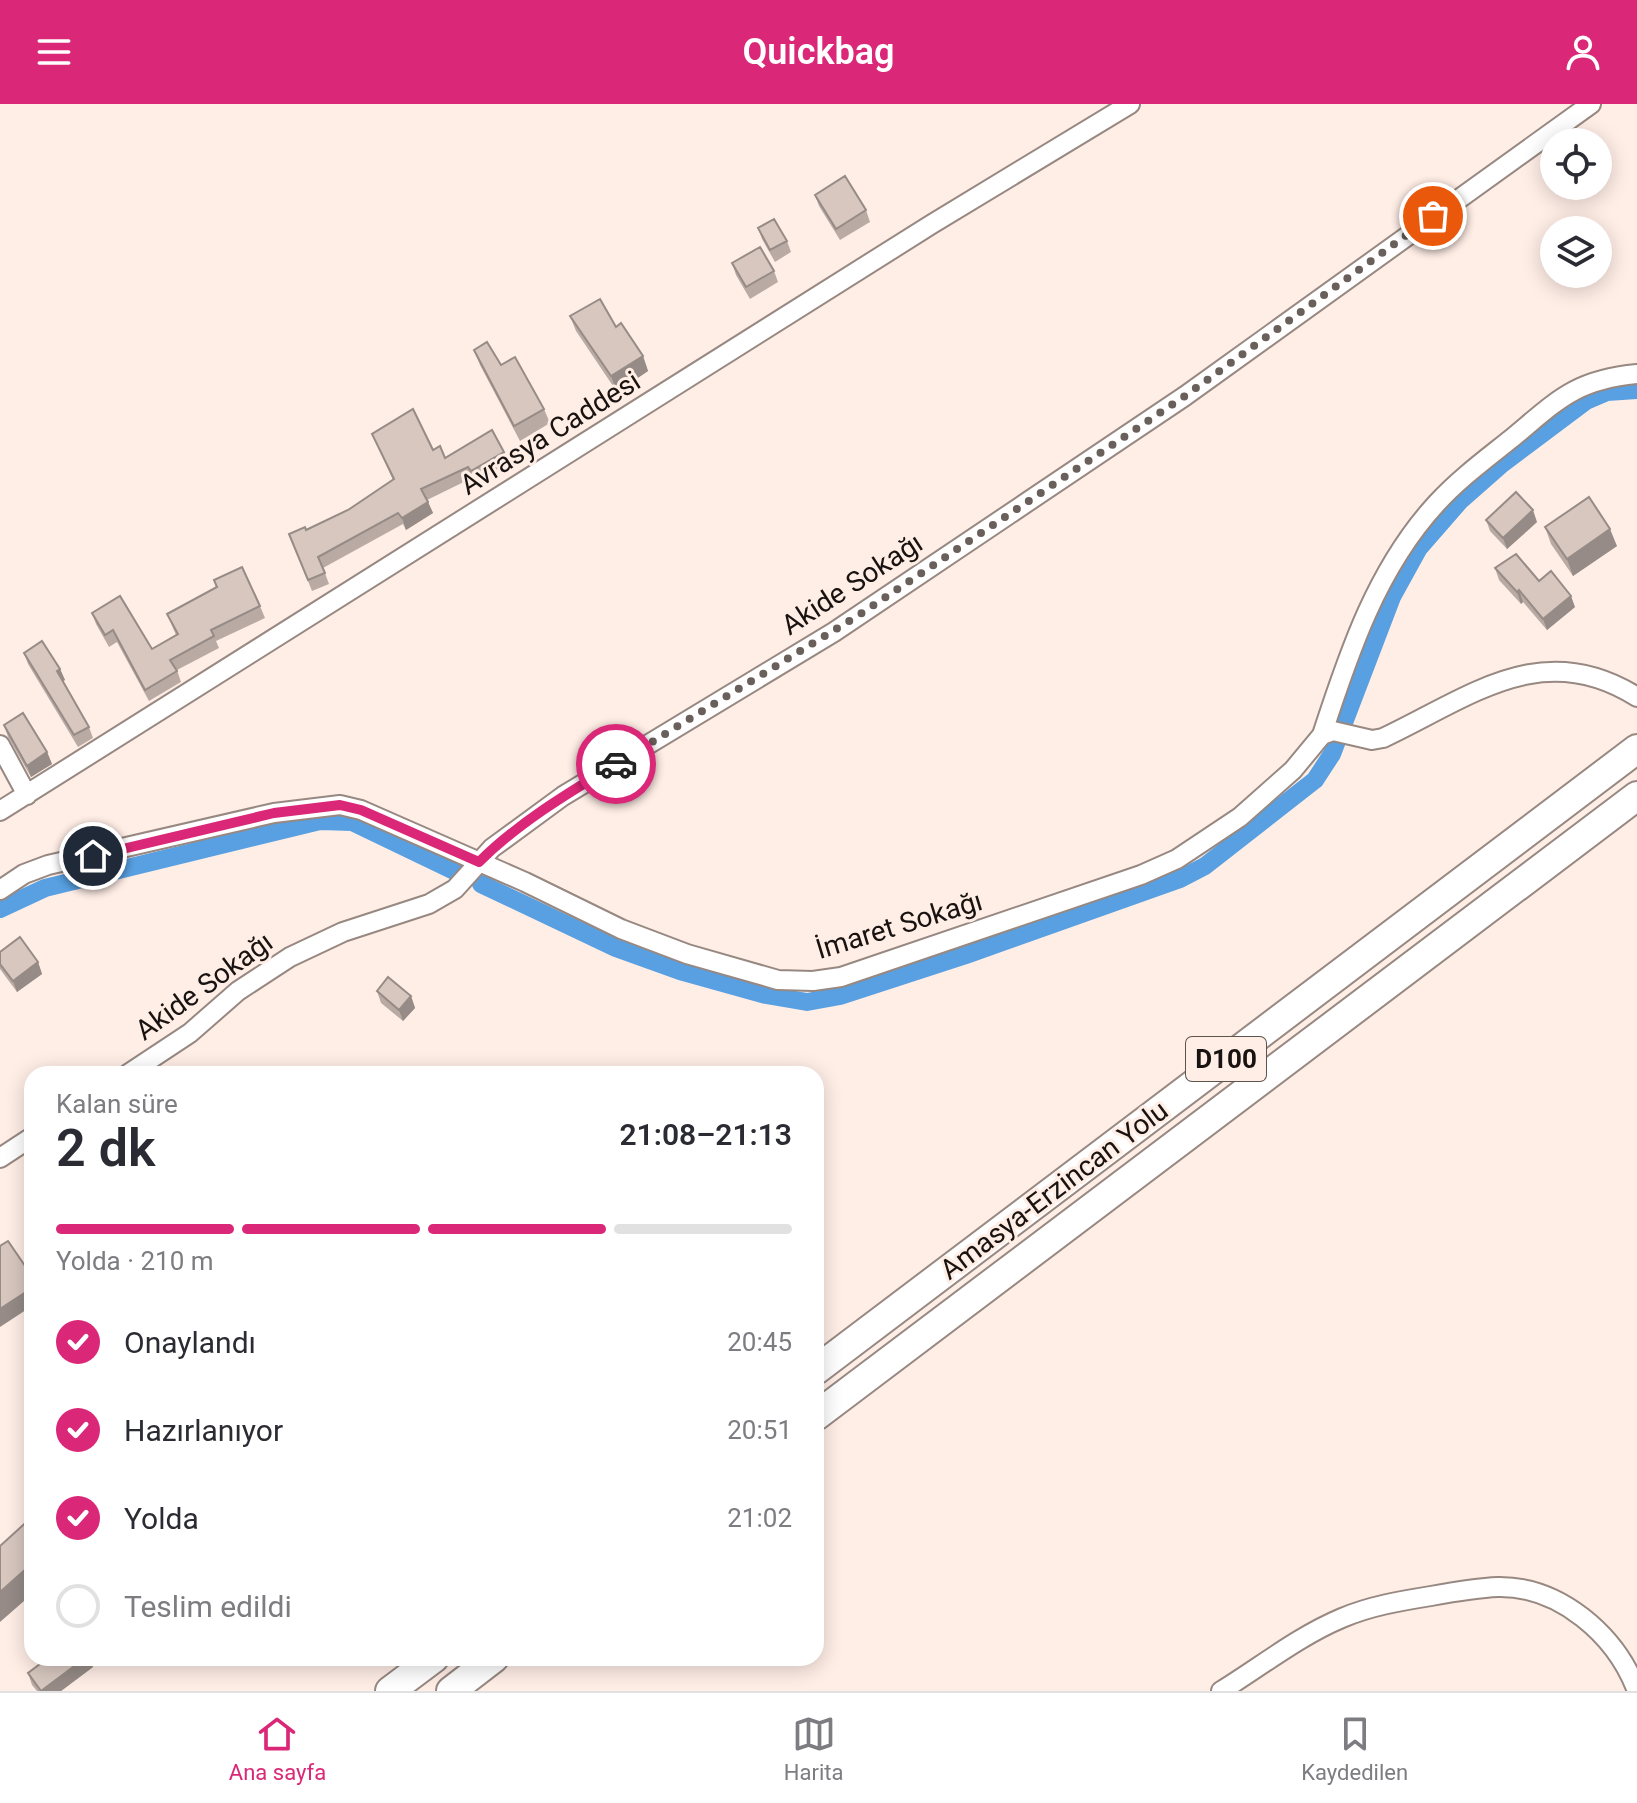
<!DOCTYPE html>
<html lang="tr">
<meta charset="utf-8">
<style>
body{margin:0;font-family:Roboto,sans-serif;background:#f2f2f3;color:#2b2b33;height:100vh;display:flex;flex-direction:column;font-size:30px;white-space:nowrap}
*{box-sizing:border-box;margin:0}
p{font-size:26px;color:#7c7c81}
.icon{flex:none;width:44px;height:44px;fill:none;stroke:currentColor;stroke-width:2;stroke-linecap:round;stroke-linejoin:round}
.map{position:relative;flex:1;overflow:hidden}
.side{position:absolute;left:24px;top:962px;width:800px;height:600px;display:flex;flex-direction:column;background:#fff;border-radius:24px;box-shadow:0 4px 20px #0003}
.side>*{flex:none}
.tools{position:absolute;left:1540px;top:24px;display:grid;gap:16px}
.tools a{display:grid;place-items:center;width:72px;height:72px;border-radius:50%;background:#fff;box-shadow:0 4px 20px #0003;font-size:40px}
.pin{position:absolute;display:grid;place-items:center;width:68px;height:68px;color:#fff;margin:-34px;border:4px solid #fff;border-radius:50%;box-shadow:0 2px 8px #0007}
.courier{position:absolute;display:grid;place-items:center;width:80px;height:80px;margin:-40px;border:6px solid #db2777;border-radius:50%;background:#fff;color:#222;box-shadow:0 2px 10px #0007}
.overview em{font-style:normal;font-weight:600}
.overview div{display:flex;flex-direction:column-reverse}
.overview{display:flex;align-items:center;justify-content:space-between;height:136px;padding:0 32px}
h1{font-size:52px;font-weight:600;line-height:60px}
.bar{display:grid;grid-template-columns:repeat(4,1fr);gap:12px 8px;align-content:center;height:96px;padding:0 32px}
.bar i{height:10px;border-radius:6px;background:#e1e1e2}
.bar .active{background:#db2777}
.bar p{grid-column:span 4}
ol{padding:0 32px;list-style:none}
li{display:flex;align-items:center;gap:24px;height:88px}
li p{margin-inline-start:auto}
li .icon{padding:8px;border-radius:50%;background:#db2777;color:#fff;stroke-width:4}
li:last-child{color:#7c7c81}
li i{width:44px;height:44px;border:4px solid #e1e1e2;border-radius:50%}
header{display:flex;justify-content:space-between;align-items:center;height:104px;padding:0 32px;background:#db2777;color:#fff;font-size:36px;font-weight:600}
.tabs{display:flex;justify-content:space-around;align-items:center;height:112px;border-top:2px solid #e1e1e2;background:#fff;font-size:22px;color:#7c7c81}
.tabs a{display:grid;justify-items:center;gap:4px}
.tabs .active{color:#db2777}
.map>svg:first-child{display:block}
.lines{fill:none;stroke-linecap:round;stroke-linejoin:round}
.canal{stroke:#58a0e2;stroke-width:18}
.minor-casing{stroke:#978881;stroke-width:22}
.highway-casing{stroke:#978881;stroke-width:32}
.minor{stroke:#fff;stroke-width:18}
.highway{stroke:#fff;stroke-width:28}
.wall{fill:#b9aba4}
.shaded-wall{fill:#968b86}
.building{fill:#d7c7bf;stroke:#968b86;stroke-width:2}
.done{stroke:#695f5b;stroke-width:8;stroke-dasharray:0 14.4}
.route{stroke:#db2777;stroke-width:10}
.labels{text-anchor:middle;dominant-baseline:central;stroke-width:6;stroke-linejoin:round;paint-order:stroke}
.shield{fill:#ffeee6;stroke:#5d5450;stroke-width:2}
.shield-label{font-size:26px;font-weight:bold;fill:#181210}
.street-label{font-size:28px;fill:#181210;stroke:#ffeee6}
</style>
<header><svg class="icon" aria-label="menu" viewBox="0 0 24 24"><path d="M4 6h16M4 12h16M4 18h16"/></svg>Quickbag<svg class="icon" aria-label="person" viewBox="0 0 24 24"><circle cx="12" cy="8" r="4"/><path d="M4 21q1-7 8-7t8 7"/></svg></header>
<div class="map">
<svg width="1637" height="1587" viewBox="0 0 1637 1587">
<rect width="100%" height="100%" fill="#ffeee6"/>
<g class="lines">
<path class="canal" d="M481,780l135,64 64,23 86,24 41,7 33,-6 126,-41 214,-76 25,-13 110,-86 17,-26 60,-157 27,-49 41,-47 42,-37 84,-63 21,-9 30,-2
M0,805l45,-21 275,-67 32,1 102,49"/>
<g class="minor-casing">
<path id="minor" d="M1322,631c27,-83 55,-167 115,-232 22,-24 49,-44 74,-64 46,-38 63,-59 126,-65
M0,641l27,50
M0,707l932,-587 198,-120
M0,786l24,-16 24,-9 226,-52 66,-8 21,5 164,72 96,47 66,25 91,26 35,1 28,-4 300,-102 36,-16 63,-42 53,-47 29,-35 11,-4 39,9 11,-2c87,-41 159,-101 254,-41
M128,970l62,-41 48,-42 52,-34 53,-25 86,-28 26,-15 37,-41 71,-52 271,-164 351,-236 406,-292
M0,1054l32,-21
M1221,1587c39,-24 78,-55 121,-73 28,-12 58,-17 89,-22 22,-4 44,-8 67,-9 62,-1 118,48 139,104"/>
</g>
<g class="highway-casing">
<path id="highway" d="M816,1266l821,-621
M816,1312l821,-620
M390,1587l44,-33
M451,1587l43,-33"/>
</g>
<use href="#minor" class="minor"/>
<use href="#highway" class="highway"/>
</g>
<path class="wall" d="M815,91l51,15 4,12 -30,18 -21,-34z
M758,124l29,13 4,11 -16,10 -13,-23z
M732,159l42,8 4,11 -28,17 -14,-24z
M570,212l73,40 5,15 -31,21 -41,-61z
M474,246l27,15 43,44 6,14 -30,18 -40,-76z
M372,330l61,16 12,8 59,-6 4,11 -33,20 -3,-5 -45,22 6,13 -27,17 -3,-6 -80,44 6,16 -17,7 -23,-57 17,-4 42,-20 45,-30z
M1486,416l51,2 -30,27 -17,-18z
M1545,423l72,19 -44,30 -22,-32z
M1495,464l44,13 36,26 -28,23 -24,-28 -2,2 -22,-24z
M214,476l46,26 5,12 -49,23 3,7 -42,22 4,12 -32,19 -32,-59 -8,5 -13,-23 -4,-11 60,36 24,-14 -9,-21 49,-27z
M24,549l36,16 5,11 -2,1 26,46 4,11 -15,9 -50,-83z
M4,621l43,27 5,12 -21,13 -23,-40z
M0,848l38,10 4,12 -25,18 -17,-23z
M377,887l34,5 4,12 -12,13 -22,-18z
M48,1554h42l3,9 -32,24h-24l-5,-6 -4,-12z"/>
<path class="shaded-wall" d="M643,252l5,15 -31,21 -6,-16z
M428,398l5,11 -27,17 -4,-12z
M1533,406l4,12 -30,27 -4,-11z
M1610,425l7,17 -44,30 -6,-17z
M1519,486l4,12 -2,2 -4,-12z
M1571,492l4,11 -28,23 -4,-11z
M60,565l5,11 -4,2 -4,-11z
M47,648l5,12 -21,13 -4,-11z
M38,858l4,12 -25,18 -4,-11z
M411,892l4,12 -12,13 -4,-11z
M32,1184v18l-32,21v-18z
M28,1463l4,10v17l-32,28v-30z
M85,1554h5l3,9 -32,24h-19z"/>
<path class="building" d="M845,72l21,34 -30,19 -21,-34z
M774,115l13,22 -17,9 -12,-22z
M760,143l14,24 -28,16 -14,-24z
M600,195l16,28 5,-4 22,33 -32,20 -41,-60z
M487,238l14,23 14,-8 29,52 -30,17 -40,-76z
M413,305l20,41 7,-4 5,12 47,-28 12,22 -33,19 -3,-4 -47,22 7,13 -26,16 -4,-5 -80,44 7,16 -17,7 -19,-46 16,-7 1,3 42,-20 46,-31 -22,-45z
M1516,388l17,18 -30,28 -17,-18z
M1589,393l21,32 -43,30 -22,-32z
M1516,450l23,27 12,-10 20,25 -28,23 -24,-29 -2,2 -22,-24z
M242,463l18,39 -49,24 3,6 -44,24 7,11 -32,19 -32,-60 -8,5 -13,-22 28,-17 32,53 26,-15 -11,-20 50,-27 -3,-7z
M42,537l18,28 -3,2 32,56 -15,8 -50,-82z
M23,609l24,39 -20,14 -23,-41z
M20,833l18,25 -25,19 -13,-17v-12z
M388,873l23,19 -12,14 -22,-19z
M8,1137l24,35v12l-32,21v-63z
M32,1413v51l-4,-1 -28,25v-46z
M48,1554h37l-44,33 -13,-18z"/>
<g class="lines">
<path class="done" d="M616,660l243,-149 326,-219 248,-180"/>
<path class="route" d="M93,752l181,-43 66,-8 21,5 118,52c39,-39 89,-69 137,-98"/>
</g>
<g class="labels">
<rect class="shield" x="1186" y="933" width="80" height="44" rx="6"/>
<g class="shield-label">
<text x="1226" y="955">D100</text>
</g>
<g class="street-label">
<text transform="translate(550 329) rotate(-32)">Avrasya Caddesi</text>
<text transform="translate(852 480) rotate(-33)">Akide Sokağı</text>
<text transform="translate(899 821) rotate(-17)">İmaret Sokağı</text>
<text transform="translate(204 882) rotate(-36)">Akide Sokağı</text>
<text transform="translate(1054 1086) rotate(-37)">Amasya-Erzincan Yolu</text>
</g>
</g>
</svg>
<div class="tools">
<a><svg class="icon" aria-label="locate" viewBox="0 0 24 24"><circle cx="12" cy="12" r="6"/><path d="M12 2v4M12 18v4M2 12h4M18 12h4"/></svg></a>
<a><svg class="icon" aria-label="layers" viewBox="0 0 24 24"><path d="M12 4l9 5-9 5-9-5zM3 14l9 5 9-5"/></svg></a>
</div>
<div class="pin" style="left:1433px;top:112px;background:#ea580c"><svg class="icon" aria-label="bag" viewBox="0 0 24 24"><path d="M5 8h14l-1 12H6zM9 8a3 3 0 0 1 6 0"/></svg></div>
<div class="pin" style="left:93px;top:752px;background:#1f2937"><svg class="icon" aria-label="home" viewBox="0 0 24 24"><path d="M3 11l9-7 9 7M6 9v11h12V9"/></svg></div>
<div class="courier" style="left:616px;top:660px"><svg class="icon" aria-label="car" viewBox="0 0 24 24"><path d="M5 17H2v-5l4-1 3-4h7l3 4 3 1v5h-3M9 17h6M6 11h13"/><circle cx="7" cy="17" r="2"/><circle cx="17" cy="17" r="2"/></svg></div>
<section class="side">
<div class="overview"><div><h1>2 dk</h1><p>Kalan süre</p></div><em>21:08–21:13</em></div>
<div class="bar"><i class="active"></i><i class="active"></i><i class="active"></i><i></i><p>Yolda · 210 m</p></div>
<ol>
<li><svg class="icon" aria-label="check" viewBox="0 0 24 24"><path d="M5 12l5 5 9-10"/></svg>Onaylandı<p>20:45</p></li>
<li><svg class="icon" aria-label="check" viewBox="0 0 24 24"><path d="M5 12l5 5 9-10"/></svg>Hazırlanıyor<p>20:51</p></li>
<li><svg class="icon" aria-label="check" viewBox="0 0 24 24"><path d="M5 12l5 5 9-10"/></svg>Yolda<p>21:02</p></li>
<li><i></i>Teslim edildi</li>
</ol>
</section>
</div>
<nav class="tabs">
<a class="active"><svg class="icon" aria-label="home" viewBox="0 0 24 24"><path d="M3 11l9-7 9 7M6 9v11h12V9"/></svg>Ana sayfa</a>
<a><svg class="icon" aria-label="map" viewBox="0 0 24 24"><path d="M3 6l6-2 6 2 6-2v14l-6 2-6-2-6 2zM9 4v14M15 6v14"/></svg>Harita</a>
<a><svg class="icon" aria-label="saved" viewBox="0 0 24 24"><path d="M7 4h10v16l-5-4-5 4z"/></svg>Kaydedilen</a>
</nav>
